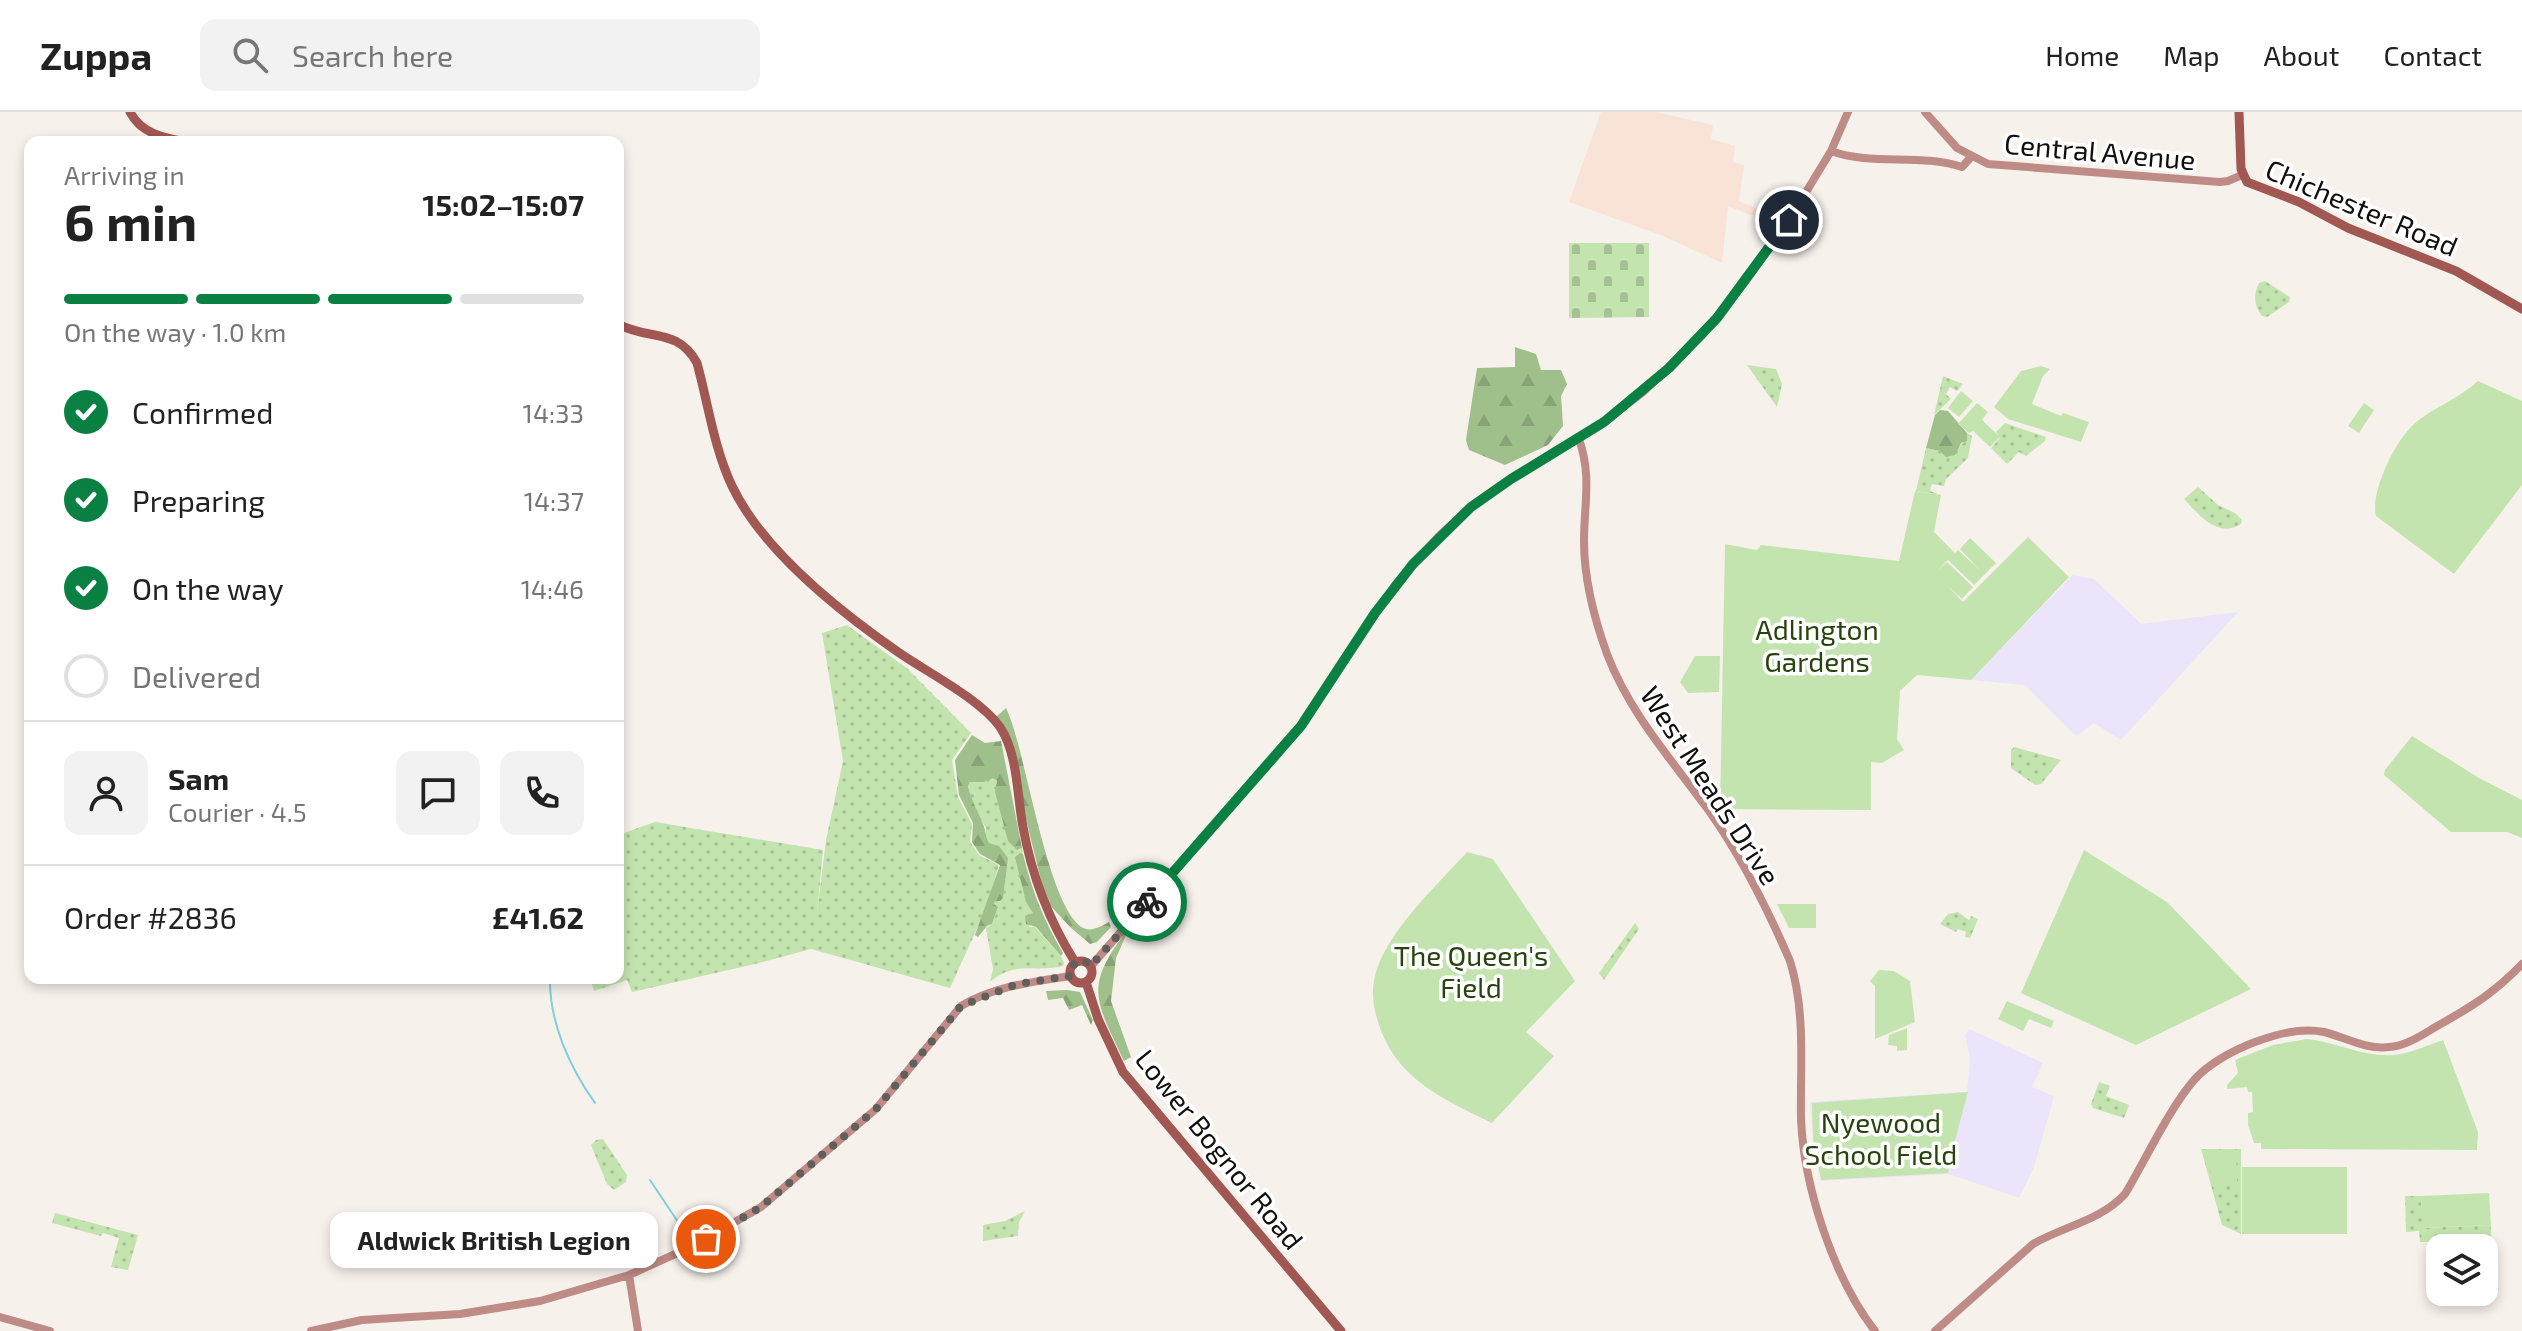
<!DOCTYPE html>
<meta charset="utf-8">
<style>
body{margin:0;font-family:"Exo 2",sans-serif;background:#f2f2f2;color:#222;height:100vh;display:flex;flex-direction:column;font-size:30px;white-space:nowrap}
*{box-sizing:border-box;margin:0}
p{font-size:26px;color:#767676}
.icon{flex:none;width:44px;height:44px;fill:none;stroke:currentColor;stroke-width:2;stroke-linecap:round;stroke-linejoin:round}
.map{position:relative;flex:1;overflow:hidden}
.panel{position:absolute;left:24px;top:24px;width:600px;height:848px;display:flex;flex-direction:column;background:#fff;border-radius:16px;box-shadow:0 4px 12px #0003}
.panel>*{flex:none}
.controls{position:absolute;left:2426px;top:1122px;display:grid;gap:16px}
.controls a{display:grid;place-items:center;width:72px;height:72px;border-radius:16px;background:#fff;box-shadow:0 4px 12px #0003;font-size:40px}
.pin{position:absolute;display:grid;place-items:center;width:68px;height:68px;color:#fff;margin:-34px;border:4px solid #fff;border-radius:50%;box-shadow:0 2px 8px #0007}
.courier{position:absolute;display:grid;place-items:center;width:80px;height:80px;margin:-40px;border:6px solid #0b8043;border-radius:50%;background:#fff;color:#222;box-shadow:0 2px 10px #0007}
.bubble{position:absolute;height:56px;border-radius:16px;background:#fff;box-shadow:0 4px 12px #0003;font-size:26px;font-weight:700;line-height:56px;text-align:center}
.overview em{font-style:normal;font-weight:700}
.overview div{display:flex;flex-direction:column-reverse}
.overview{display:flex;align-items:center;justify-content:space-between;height:136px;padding:0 40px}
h1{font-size:52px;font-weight:700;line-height:60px}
.bar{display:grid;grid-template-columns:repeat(4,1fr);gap:12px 8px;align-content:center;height:96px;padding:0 40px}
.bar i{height:10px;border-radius:6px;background:#e0e0e0}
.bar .active{background:#0b8043}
.bar p{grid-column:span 4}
.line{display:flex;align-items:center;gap:20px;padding:0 40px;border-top:2px solid #e0e0e0}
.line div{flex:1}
.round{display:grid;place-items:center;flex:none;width:84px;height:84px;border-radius:16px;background:#f2f2f2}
ol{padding:0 40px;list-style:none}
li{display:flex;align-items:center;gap:24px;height:88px}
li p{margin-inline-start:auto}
li .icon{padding:8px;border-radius:50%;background:#0b8043;color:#fff;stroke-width:4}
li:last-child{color:#767676}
li i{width:44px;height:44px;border:4px solid #e0e0e0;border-radius:50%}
header{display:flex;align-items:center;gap:48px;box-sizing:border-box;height:112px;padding:0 40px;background:#fff;border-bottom:2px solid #e0e0e0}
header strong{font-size:38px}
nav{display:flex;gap:44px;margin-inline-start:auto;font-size:28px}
.search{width:560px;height:72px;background:#f2f2f2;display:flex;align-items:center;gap:20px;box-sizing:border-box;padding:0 28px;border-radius:16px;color:#767676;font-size:30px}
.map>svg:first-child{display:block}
.commercial{fill:#f9e3d6}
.education{fill:#ebe4fa}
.grass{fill:url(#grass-dots)}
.forest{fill:url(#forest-firs)}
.cemetery{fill:url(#cemetery-stones)}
.green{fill:#c3e4af}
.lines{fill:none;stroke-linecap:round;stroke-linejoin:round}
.stream{stroke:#7ed0db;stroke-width:2}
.tertiary{stroke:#be8b86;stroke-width:8}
.secondary{stroke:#a15853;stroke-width:9}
.done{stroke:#625e5b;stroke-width:8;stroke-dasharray:0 14.4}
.route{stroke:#0b8043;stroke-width:10}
.labels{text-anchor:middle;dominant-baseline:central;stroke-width:7;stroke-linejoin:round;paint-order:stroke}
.street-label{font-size:28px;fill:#110f0d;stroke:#fff}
.park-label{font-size:28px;fill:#26440c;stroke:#fff}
</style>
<header>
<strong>Zuppa</strong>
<div class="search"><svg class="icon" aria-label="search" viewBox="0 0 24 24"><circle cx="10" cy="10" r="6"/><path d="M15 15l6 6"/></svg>Search here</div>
<nav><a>Home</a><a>Map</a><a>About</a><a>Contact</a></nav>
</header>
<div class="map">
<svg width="2522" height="1219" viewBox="0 0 2522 1219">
<defs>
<pattern id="grass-dots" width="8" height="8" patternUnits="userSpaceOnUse" patternTransform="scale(2)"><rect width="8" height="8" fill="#c3e4af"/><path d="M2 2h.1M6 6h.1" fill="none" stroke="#a6c295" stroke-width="1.8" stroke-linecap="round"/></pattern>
<pattern id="forest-firs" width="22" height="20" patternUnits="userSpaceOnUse" patternTransform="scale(2)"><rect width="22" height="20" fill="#9fc08b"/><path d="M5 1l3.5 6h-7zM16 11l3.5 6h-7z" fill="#88a477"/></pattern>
<pattern id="cemetery-stones" width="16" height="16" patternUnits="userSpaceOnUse" patternTransform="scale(2)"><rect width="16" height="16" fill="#c3e4af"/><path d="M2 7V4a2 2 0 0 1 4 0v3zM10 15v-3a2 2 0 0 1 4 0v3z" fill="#a6c295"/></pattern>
</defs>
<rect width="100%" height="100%" fill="#f7f1ec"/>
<path class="commercial" d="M1601,0h55l57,13 -2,14 24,7 -2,16 11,3 -5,36 19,8 28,5 -5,9 -8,-6 -23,-2 -22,-9 -6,57 -59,-27 -94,-34z"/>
<path class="education" d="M2073,463l21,4 47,45 97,-12 -117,128 -27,-17 -18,13 -51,-51 -54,-5z
M1969,917l74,34 -11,24 22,9 -20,71 -15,31 -70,-24 -128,7 -8,-42 -3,-37 157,-10 3,-33 -5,-24z"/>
<path class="grass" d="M2265,169l25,16 -1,5 -22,15 -5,-1c-8,-10 -9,-21 -3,-33z
M1747,253l29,4 6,15 -5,23z
M1943,264l20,8 -6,7 -7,-4 -4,7 5,5 -17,16z
M2005,311l41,14 -1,4 -19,15 -7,-4 -12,12 -16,-16 9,-10 -4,-6z
M1967,321l5,3 -4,22 -22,21 -2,7 -12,-2 -2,7 11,4 -25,-4 10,-43 14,3 6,5 21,-16z
M2198,375l20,18 17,8 7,7 -1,4c-23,15 -43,-10 -57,-25z
M847,513l61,44 63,64 -19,27 6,37 14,27 -2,18 9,13 20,10 -13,44 -36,79 -139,-39 -56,15 -123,28 -5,-12 -33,11 -4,-13h28v-143l37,-13 168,28 -6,63 9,-73 17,-79 -21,-128z
M2014,635l47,13 -20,24 -6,1 -24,-17v-18z
M993,665l4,5 16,62 6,6 3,-2 1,6h-3l13,59 -4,14h6l26,29 3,7 -1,3c-29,7 -48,-6 -73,16l3,-13 -7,-41 6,-4 6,-16 -4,-4 14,-46 -19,-15 -4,-8 1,-7 -14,-25 -4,-17 2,-4h9z
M1958,800l11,8 2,-4 7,3 -8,19 -5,-1 1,-5 -8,-3 -2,3 -16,-8 8,-10z
M1635,811l4,6 -35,51 -5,-7z
M2099,970l11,4 -4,10 23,9 -5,13 -31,-10 -2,-4z
M603,1027l24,36 -1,7 -12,8 -7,-6 -16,-39 5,-5z
M2201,1037h40v85l-19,-9z
M2405,1084h16l2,32 68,-3v17h-71l-1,-11 -13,1z
M1025,1099l-6,11 -1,14 -35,5v-16l22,-4z
M55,1101l83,22 -10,35 -17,-3 8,-29 -16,-5 -2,3 -49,-13z"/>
<path class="forest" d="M1515,235l21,7 5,16h20l6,14 -6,12 2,30 -15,19 -43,20 -36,-15 -3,-10 11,-72 38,-1z
M1940,298l8,1 19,22v8l-6,2 -6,12 -9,2 -6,-6 -14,-3 9,-33z
M1006,596c20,40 42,209 80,221 8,2 17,-4 23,-7l2,5 -14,15 -7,2 -20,-17 -24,-26 -43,-176 -6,-9z
M972,623l13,8 16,-2 21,107 -5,2 -9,-9 -13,-49 2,-11 -4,-3 -9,4h-14l-2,4c3,14 10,25 15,38 3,7 2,12 6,19l10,3 9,12 -5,40 -3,3h-5l-1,3 4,3 -6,17 -5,2 -9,11 -3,-2 25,-70 -20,-11 -8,-12 1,-19 -14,-28 -4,-35z
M1020,741l3,1c9,37 21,67 40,99l-2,3 -25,-29 -10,-3 -1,-8 8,-3 -7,-11 -11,-45z
M1129,816l-13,30 -5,43 20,56 -7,4c-29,-62 -41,-74 5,-133z
M1067,878l13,2 13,28 -2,5 -9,-20 -13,5 -6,-12 -15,2 -2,-9z"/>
<path class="cemetery" d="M1569,131h80v74l-80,1z"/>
<path class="green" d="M2041,254l9,3 -7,7 -11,28 29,12 2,-3 26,9 -8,20 -73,-23 -14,-12 27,-36z
M2478,269l44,20v84l-68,89 -78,-58c-6,-24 19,-75 38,-92 18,-16 43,-24 64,-43z
M1961,279l12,10 -14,16 -11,-9z
M1977,291l11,9 -6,8 18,17 -10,10 -17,-16 -4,2 -11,-9z
M2364,291l10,7 -15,23 -11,-7z
M1915,379l26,4 -7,37 21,21 3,-3 21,19 -19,-20 10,-11 26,25 -22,22 -26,-25 -13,13 12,-11 26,25 -11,12 -14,-13 15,16 65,-65 41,40 -98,103 -54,-5 -17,16 -3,48 7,11 -22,13 -11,-1v48l-151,-1 5,-265 32,6 4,-5 138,16z
M1695,544h25l-1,36 -31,1 -8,-11z
M2412,624l67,42 43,22v38l-15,-6h-56l-67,-57 1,-5z
M2084,738l83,52 84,87 -115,56 -115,-52z
M1467,740l26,7 82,122 -49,51 28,24 -62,67c-53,-26 -100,-46 -116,-108 -5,-19 -4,-35 4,-54 19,-41 57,-76 87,-109z
M1777,792h39v24h-27z
M1879,858l15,1 16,10 5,41 -40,17v-53l-5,-5z
M2007,889l47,20 -3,7 -22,-9 -6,12 -25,-12z
M1907,916v22l-10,1v-5l-9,-1 1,-10z
M2307,927c30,3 58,19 88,16 16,-2 33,-10 48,-15l35,92 -1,18 -216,-1v-6h-7l-6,-18v-12l5,-1 -1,-20h-4l-1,-5 -20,2v-4l11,-12 -3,-13 38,-15z
M1968,980l-17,63 -3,18 -127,7 -8,-42 -1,-35z
M2210,1039h26l1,33 -26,1z
M2242,1055h105v67h-105z
M2489,1081l2,32 -69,3 -1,-32z"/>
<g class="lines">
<path class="stream" d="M550,866c-1,44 20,90 45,125
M650,1068l36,54"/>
<path class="tertiary" d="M1925,0l32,36 31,16 232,18 8,-1 14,-6
M1831,39c41,15 89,2 131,16l9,-10
M1579,327c13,38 5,64 5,102 0,38 10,77 23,113 23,60 65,106 102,157 32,45 59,99 81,150 16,51 10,105 11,158 3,68 32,158 74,212
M1091,854l210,-240 94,-141 44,-49 32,-29 40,-28 93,-57 39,-30 59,-57 43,-53 44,-62 42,-69 17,-39
M629,1163l9,56
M0,1205l50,14
M311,1219l51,-11 98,-6 80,-13 89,-26 64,-29 68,-39 115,-98 85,-103c33,-20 72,-24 109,-30
M1935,1219l98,-87c31,-18 67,-23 92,-50 20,-33 45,-87 70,-115 25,-28 92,-55 129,-47 21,5 42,18 65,15 18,-1 34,-13 50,-22 34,-19 56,-33 83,-61"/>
<path class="secondary" d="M130,0c11,22 35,26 57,30
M2239,0l2,57 6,13 52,20 49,26 108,43 66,38
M618,212c31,17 59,3 79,39 11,40 17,85 35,123 31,65 107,125 166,166 29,20 82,47 102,75 18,27 17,69 23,100 9,50 25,92 52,135
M1070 860a11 11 0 1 1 22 0a11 11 0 1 1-22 0Z
M1086,870l12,37 25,53 218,259"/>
</g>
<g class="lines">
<path class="done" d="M706,1127l55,-32 115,-98 85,-103 56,-22 53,-8v-8l8,-7h7l6,5 56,-64"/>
<path class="route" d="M1147,790l154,-176 74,-113 38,-49 58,-57 40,-28 93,-57 65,-54 48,-50 72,-98"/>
</g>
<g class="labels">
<g class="street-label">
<text transform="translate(2100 39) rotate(5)">Central Avenue</text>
<text transform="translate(2362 95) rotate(23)">Chichester Road</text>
<text transform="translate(1711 673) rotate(57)">West Meads Drive</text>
<text transform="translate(1220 1037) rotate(51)">Lower Bognor Road</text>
</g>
<g class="park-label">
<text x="1817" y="517">Adlington<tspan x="1817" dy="32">Gardens</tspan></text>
<text x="1471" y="843">The Queen's<tspan x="1471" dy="32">Field</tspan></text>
<text x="1881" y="1010">Nyewood<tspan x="1881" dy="32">School Field</tspan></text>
</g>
</g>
</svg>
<div class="controls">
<a><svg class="icon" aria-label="layers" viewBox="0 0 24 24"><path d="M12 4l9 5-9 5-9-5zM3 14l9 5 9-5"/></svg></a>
</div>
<div class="pin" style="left:706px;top:1127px;background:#ea580c"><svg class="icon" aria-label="bag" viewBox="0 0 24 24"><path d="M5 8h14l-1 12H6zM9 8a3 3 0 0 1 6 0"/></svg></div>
<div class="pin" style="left:1789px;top:108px;background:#1f2937"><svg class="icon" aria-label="home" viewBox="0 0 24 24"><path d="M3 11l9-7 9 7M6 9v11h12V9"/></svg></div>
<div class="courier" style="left:1147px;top:790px"><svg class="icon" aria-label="bike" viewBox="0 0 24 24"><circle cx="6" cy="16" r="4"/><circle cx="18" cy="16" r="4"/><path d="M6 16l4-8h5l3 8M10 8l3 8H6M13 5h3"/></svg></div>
<div class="bubble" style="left:330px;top:1100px;width:328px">Aldwick British Legion</div>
<section class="panel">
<div class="overview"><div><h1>6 min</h1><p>Arriving in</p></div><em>15:02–15:07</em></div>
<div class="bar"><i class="active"></i><i class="active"></i><i class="active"></i><i></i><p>On the way · 1.0 km</p></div>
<ol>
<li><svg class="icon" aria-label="check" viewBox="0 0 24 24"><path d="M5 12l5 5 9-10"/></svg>Confirmed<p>14:33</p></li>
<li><svg class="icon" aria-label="check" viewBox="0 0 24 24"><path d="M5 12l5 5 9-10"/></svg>Preparing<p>14:37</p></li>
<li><svg class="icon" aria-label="check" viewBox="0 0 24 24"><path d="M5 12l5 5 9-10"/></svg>On the way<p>14:46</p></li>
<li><i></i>Delivered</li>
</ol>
<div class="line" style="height:144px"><a class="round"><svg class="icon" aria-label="person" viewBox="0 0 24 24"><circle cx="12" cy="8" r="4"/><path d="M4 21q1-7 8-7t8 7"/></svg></a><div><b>Sam</b><p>Courier · 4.5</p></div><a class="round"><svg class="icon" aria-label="chat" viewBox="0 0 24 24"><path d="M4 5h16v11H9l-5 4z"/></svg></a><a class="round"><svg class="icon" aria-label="phone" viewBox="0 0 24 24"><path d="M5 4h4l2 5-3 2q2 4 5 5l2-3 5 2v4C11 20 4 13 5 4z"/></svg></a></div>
<div class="line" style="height:104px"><div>Order #2836</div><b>£41.62</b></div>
</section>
</div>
